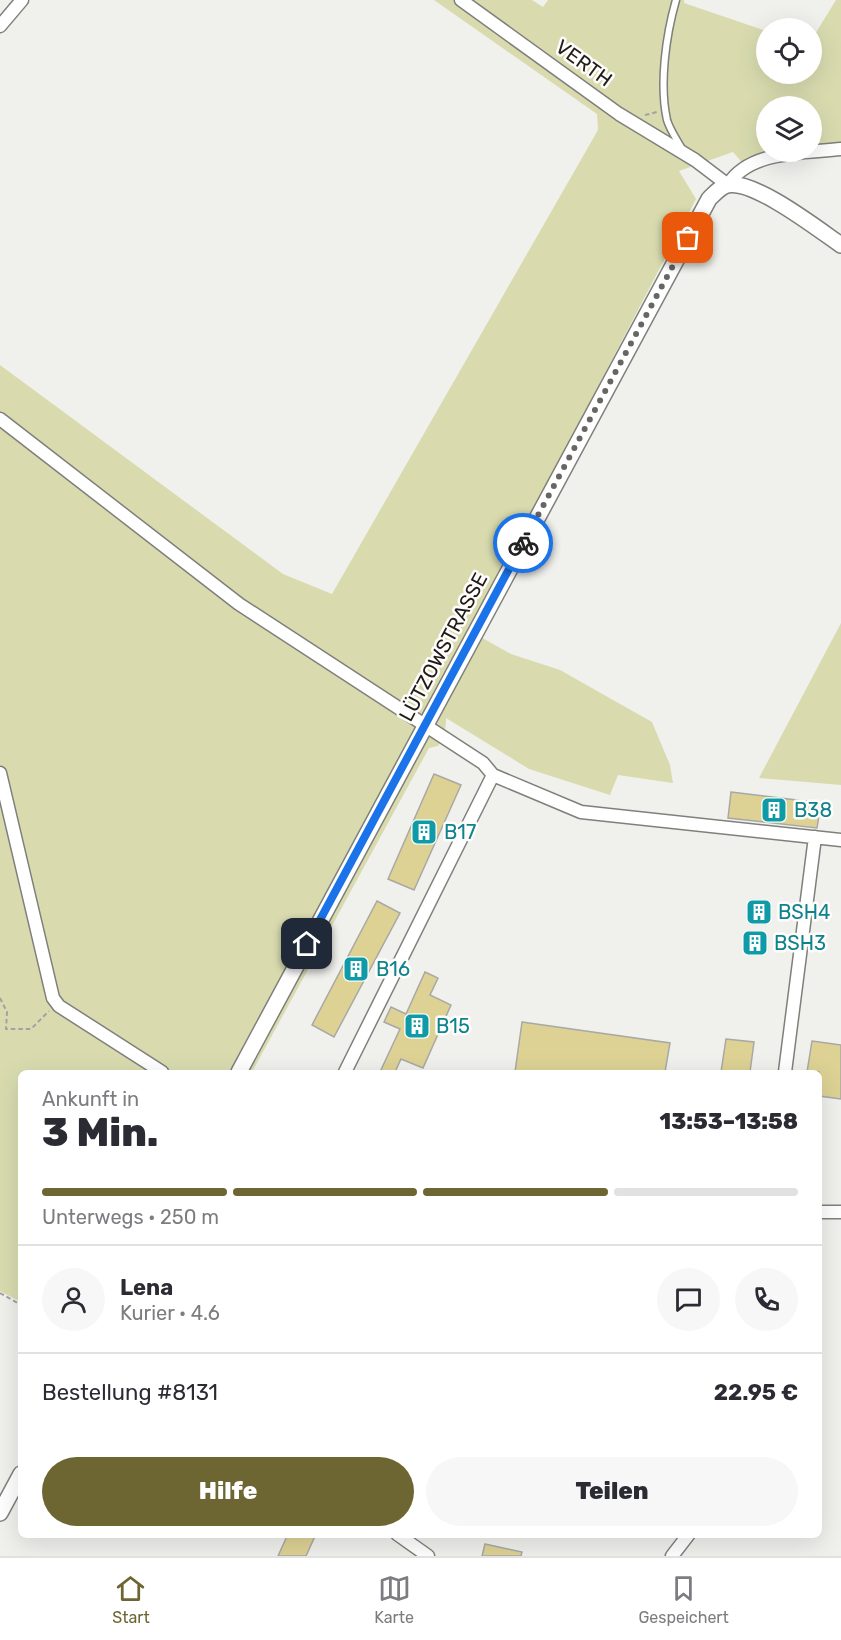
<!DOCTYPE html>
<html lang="de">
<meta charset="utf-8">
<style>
body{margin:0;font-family:Rubik,sans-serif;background:#f7f7f7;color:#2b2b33;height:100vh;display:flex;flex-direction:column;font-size:22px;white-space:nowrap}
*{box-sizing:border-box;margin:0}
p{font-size:20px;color:#7c7c81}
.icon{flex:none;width:33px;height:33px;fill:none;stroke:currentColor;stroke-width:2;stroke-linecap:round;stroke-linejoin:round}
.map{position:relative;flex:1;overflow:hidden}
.panel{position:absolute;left:18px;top:1070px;width:804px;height:468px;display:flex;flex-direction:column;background:#fff;border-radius:9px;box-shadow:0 6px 24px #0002}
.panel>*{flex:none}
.buttons{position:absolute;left:756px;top:18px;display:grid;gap:12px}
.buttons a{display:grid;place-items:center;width:66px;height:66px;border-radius:50%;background:#fff;box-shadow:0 6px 24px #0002;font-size:30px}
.pin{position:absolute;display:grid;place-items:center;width:51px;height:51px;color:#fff;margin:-26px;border-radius:12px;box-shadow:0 3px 9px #0006}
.courier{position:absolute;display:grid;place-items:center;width:60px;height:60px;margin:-30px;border:4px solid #1a73e8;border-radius:50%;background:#fff;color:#222;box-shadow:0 2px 8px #0007}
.overview em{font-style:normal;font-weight:800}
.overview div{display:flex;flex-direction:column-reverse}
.overview{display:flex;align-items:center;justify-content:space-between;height:102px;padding:0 24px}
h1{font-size:39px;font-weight:800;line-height:45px}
.bar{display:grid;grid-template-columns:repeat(4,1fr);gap:9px 6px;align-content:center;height:72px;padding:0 24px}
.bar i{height:8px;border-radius:4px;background:#e1e1e2}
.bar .on{background:#6d6632}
.bar p{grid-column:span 4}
.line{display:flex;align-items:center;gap:15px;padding:0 24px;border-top:2px solid #e1e1e2}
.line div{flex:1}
.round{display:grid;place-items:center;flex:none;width:63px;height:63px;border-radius:32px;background:#f7f7f7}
.action{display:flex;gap:12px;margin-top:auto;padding:12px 24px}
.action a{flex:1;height:69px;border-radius:36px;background:#6d6632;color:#fff;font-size:24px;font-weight:800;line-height:69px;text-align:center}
.action a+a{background:#f7f7f7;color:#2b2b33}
.tab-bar{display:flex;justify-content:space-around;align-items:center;height:84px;border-top:2px solid #e1e1e2;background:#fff;font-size:16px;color:#7c7c81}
.tab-bar a{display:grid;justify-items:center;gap:3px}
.tab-bar .on{color:#6d6632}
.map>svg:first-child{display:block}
.green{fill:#d9dbaf;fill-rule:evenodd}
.building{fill:#ddd294;stroke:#a9a8a5;stroke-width:1.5}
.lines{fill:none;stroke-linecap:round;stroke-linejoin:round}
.service-casing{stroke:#7f7f7b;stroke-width:9}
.minor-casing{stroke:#7f7f7b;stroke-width:15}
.tertiary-casing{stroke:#7f7f7b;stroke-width:18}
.path{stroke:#a2a29f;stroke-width:2;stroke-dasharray:4.5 3;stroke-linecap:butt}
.service{stroke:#fff;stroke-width:6}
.minor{stroke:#fff;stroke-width:12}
.tertiary{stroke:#fff;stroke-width:15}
.done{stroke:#676664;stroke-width:6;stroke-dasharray:0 10.8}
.route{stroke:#1a73e8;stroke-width:8}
.labels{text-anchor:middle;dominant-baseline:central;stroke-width:5;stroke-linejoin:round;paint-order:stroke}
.street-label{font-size:20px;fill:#1d1c1b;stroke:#fefdfa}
.culture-label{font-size:20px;fill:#0d838f;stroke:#fefdfa;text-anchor:start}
</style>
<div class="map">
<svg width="841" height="1556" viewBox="0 0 841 1556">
<rect width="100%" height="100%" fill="#f0f0ec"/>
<path class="green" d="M434,0h98l11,7 5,-7h136v3l82,28v43h46v-35l24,-39h5v149l-96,17 -12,-14 -54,19 17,28 -226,432 41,23 49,16 92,52 18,43 3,18 -55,-8 -8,20 -81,-26 -83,-51c0,12 -2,18 -8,28l-9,2 -177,324h-231v230l-21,-11v-926l283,209 49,20 266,-464 -1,-16zM766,106h46v46h-46z
M841,623v162l-82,-7z"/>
<path class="building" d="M434,774l27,11 -47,105 -26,-11z
M731,792l90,11 -4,25 -89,-10z
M377,901l23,12 -66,124 -22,-12z
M752,904l17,3 -2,13 -17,-3z
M748,936l17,2 -2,13 -17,-2z
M425,972l13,6 -8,17 21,10 -28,63 -22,-9 -6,13h-15l20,-43 -16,-7 7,-15 15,7z
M522,1022l148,21 -5,29h-150z
M726,1039l28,3 -4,30h-29z
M812,1041l29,4v54l-22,-3v-24h-12z
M288,1534h28l-10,22h-28z
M485,1544l37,8 -1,4h-39z"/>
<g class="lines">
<g class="service-casing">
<path id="service" d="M676,0c-10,35 -17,84 -9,120 3,10 10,20 15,29"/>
</g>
<g class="minor-casing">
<path id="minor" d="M461,0l158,114 76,46 33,25c21,-35 77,-32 113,-36
M0,26l22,-26
M0,419l239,185 244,159 10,12 88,37 260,28
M0,773l53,225 6,8 103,66
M345,1072l148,-297
M785,1072l30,-235
M819,1212h22
M397,1534l31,22
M672,1556l17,-22"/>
</g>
<g class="tertiary-casing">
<path id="tertiary" d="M239,1072l470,-873c5,-5 11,-12 18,-14 27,-6 92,45 114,60
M0,1513l21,-39"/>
</g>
<path class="path" d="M645,115l12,-3
M0,998l7,14 -1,17h25l18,-18
M0,1293l21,12"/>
<use href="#service" class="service"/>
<use href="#minor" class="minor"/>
<use href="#tertiary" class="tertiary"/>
</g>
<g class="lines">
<path class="done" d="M523,543l165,-305"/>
<path class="route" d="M307,944l216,-401"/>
</g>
<defs>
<g id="building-square" transform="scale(1.35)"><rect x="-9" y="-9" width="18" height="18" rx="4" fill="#0f9aa8" stroke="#fefdfa"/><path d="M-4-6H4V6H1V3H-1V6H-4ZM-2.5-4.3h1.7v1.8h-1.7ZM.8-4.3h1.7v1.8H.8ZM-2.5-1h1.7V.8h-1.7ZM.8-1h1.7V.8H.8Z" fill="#fff"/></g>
</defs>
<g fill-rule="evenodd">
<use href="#building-square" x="774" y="810"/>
<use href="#building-square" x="424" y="832"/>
<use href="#building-square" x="759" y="912"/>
<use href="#building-square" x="755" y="943"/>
<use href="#building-square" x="356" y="969"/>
<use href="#building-square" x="417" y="1026"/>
</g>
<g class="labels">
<g class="street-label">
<text transform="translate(584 63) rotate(36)">VERTH</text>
<text transform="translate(443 647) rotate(-62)">LÜTZOWSTRASSE</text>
</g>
<g class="culture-label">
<text x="794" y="810">B38</text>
<text x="444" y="832">B17</text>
<text x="778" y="912">BSH4</text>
<text x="774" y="943">BSH3</text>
<text x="376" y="969">B16</text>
<text x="436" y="1026">B15</text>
</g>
</g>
</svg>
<div class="buttons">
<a><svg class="icon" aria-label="locate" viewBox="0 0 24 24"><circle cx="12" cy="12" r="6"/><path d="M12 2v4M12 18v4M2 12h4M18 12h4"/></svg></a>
<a><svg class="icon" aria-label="layers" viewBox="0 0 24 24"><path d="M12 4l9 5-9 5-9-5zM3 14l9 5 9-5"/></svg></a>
</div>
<div class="pin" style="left:688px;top:238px;background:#ea580c"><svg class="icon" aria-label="bag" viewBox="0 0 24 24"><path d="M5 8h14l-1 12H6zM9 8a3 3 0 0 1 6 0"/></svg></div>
<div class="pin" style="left:307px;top:944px;background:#1f2937"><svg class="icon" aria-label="home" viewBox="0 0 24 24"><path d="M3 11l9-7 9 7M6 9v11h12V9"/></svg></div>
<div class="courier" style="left:523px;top:543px"><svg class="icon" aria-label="bike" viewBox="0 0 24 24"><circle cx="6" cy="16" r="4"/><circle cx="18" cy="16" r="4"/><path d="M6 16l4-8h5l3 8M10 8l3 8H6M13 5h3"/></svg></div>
<section class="panel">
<div class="overview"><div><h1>3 Min.</h1><p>Ankunft in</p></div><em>13:53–13:58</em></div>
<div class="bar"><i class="on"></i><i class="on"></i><i class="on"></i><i></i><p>Unterwegs · 250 m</p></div>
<div class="line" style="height:108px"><a class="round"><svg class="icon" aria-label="person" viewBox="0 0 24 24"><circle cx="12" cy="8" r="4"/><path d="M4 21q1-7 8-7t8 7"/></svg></a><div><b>Lena</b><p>Kurier · 4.6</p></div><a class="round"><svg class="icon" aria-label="chat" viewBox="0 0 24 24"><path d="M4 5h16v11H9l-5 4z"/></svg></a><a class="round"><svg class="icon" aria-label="phone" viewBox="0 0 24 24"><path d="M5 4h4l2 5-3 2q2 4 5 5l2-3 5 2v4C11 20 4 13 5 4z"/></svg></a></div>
<div class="line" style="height:78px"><div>Bestellung #8131</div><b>22.95 €</b></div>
<div class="action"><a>Hilfe</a><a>Teilen</a></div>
</section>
</div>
<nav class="tab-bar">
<a class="on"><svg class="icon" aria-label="home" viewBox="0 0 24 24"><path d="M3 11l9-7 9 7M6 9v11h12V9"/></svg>Start</a>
<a><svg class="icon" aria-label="map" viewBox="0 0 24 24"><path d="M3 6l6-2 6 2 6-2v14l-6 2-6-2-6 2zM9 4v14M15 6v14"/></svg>Karte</a>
<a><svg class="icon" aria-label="saved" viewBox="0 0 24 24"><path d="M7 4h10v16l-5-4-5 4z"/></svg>Gespeichert</a>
</nav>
